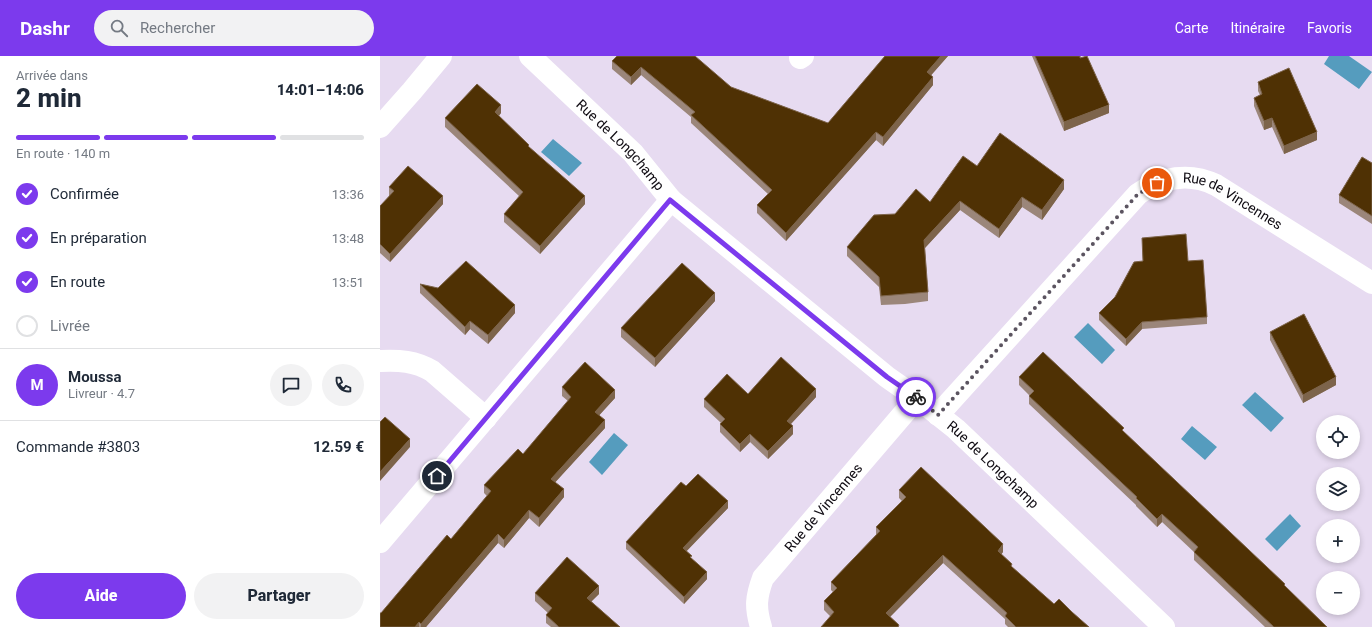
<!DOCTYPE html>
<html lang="fr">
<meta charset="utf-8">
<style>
body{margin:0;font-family:Roboto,sans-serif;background:#f2f2f3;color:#1f2937;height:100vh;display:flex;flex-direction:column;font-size:15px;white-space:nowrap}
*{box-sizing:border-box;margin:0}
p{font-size:13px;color:#747a83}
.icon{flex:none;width:22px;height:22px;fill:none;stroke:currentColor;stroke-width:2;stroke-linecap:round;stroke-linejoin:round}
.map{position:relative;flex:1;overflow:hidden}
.sheet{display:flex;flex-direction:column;background:#fff;width:380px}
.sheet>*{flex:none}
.tools{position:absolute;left:936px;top:359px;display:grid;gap:8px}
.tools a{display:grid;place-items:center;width:44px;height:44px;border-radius:50%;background:#fff;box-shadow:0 2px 6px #0003;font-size:20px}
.pin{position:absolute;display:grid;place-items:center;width:34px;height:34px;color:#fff;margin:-17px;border:2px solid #fff;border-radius:50%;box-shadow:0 1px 4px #0007}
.courier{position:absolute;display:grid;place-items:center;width:40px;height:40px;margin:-20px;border:3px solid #7c3aed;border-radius:50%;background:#fff;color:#222;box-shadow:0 1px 5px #0007}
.head em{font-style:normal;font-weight:800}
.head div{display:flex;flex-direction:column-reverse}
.head{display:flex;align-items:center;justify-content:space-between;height:68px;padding:0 16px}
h1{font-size:26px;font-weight:800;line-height:30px}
.bar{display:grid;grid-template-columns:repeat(4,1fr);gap:6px 4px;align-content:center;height:48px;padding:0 16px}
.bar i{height:5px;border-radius:3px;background:#e0e1e3}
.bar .current{background:#7c3aed}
.bar p{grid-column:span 4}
.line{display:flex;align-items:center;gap:10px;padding:0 16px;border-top:1px solid #e0e1e3}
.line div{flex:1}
.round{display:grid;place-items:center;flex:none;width:42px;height:42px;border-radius:21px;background:#f2f2f3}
ol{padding:0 16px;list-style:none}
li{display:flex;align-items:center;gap:12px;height:44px}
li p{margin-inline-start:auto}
li .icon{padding:4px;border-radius:50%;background:#7c3aed;color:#fff;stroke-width:4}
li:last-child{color:#747a83}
li i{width:22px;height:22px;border:2px solid #e0e1e3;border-radius:50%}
.cta{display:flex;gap:8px;margin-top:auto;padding:8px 16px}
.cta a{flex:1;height:46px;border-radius:24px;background:#7c3aed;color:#fff;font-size:16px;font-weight:800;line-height:46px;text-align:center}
.cta a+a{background:#f2f2f3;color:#1f2937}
header{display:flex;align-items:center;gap:24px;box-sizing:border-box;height:56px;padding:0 20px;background:#7c3aed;color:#fff}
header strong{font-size:19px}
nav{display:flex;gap:22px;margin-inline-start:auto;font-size:14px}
.search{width:280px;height:36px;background:#f2f2f3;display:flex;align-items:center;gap:10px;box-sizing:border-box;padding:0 14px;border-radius:22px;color:#747a83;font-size:15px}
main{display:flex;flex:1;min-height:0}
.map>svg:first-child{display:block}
.water{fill:#559cbe}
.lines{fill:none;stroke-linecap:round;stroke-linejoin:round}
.street{stroke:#fff;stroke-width:22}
.wall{fill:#9b867a}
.shaded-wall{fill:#7d644b}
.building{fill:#4f3104;stroke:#7d644b}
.done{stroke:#5b5460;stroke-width:4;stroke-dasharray:0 7.2}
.route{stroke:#7c3aed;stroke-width:5}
.labels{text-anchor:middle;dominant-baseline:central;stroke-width:4;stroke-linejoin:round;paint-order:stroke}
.street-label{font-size:14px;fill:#0f0b12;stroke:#e7dbf1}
</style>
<header>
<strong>Dashr</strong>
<div class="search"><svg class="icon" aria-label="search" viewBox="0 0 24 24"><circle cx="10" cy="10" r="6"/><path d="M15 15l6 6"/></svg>Rechercher</div>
<nav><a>Carte</a><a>Itinéraire</a><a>Favoris</a></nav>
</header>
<main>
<section class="sheet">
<div class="head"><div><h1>2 min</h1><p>Arrivée dans</p></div><em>14:01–14:06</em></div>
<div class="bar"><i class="current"></i><i class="current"></i><i class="current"></i><i></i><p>En route · 140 m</p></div>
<ol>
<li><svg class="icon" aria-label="check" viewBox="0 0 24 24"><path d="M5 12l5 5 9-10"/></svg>Confirmée<p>13:36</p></li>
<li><svg class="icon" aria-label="check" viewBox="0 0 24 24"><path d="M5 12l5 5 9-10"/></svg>En préparation<p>13:48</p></li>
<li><svg class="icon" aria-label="check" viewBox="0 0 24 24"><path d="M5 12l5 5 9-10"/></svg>En route<p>13:51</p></li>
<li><i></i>Livrée</li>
</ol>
<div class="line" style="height:72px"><b class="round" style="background:#7c3aed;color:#fff">M</b><div><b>Moussa</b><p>Livreur · 4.7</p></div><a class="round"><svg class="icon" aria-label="chat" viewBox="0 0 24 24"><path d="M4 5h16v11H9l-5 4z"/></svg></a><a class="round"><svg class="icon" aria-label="phone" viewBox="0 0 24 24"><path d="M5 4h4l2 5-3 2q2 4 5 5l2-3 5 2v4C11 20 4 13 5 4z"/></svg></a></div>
<div class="line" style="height:52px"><div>Commande #3803</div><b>12.59 €</b></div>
<div class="cta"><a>Aide</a><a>Partager</a></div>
</section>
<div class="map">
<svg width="992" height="571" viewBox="0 0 992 571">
<rect width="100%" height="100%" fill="#e7dbf1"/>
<path class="water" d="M949,0h20l23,16 -13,17 -35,-25z
M173,83l29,24 -13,13 -28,-24z
M708,267l27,27 -13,14 -28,-27z
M875,336l29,26 -13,14 -29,-27z
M812,370l25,21 -12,13 -24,-21z
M234,377l14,12 -26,30 -13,-13z
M910,458l11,12 -24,25 -12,-12z"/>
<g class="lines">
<g class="street">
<path id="s1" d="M150,0l103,97 38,47 216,177 30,21 39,31 208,198"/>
<path d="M420,2l3,-2"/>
<path d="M0,71l32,-36 29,-35"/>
<path d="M0,305c19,-1 35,0 52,10l54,47"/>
<path id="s2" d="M558,359l200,-221c24,-17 51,-22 78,-9l156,98"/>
<path d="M0,486l291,-342"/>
<path id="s3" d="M381,571c-6,-20 -5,-30 2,-49l154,-180"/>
</g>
</g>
<path class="wall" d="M505,0h63l-17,19 2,10 -50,61 -7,-6 -90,101 -29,-28v-8l11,-11 -77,-71v-6l-50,-42 -10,10 -19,-16v-8l119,26 97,36z
M652,0h48l29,57 -45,18z
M878,26l59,58 -33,14 -12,-27 -8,3 -10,-24v-8l6,-3 -2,-4z
M121,57l-2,3 30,32 56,56 -45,50 -36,-32v-8l15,-18 -74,-69v-9z
M992,107v61l-33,-21v-8z
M597,110l87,23 -22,31 -20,-13 -23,31 -39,-28 -35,38 3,44v9l-23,3 -24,1 -2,-18 -32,-31v-9l48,-33 35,-12z
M9,131l54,17 -53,58 -10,-9v-47l10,-10h-1z
M762,182l46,23 19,56v7l-65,5 -16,17 -27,-26v-7l16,-16 28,-36z
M40,228l95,29 -27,31 -18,-15 -5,6 -45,-42z
M335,245l-60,66 -34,-30v-9z
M890,276l66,53 -33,18 -33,-63z
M639,321l105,55 203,195h-62l-71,-67v-8l-32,-30 -5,5 -21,-21v-1l-107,-101v-9l-10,-10z
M182,331l53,11 -16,17 6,13 -50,54 9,15 -25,30 -10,-9 -25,30 -6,-5 -72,84h-46l1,-14 70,-74 36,-43 -3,-3v-8l39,-31 45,-53 -6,-5z
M368,338l68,3 -25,27 2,10 -25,25 -18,-17 -10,10 -20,-20v-8l1,-1 -17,-16v-8z
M306,430l42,22 -42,43 21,28 -23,25 -58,-55v-7z
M519,434l104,62 -2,2 11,13 42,37 18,8 17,15h-81l-3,-3v-5l-62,-56 -53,54 9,10 -69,-11 -6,-6v-9l9,-9 -2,-2v-8l45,-47v-8l26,-26 -3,-3z
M155,537l64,1 -8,7 29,26h-69l-5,-4v-8l2,-2 -13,-12z"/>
<path class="shaded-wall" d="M561,0h7l-21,24v-8z
M261,11v8l-10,10v-8z
M553,21v8l-50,61v-9z
M121,49v8l-6,7v-8z
M729,49v8l-45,18v-9z
M892,62v9l-8,3v-9z
M496,76v8l-90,101v-8z
M937,76v8l-33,14v-8z
M684,124v9l-22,31v-10z
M63,140v8l-53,58v-8z
M205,140v8l-45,50v-8z
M642,141v10l-23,31v-9z
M580,145v9l-36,39v-9z
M335,237v8l-60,66v-9z
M135,249v8l-27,31v-9z
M90,265v8l-5,6v-8z
M762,266v7l-16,17v-7z
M956,321v8l-33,18v-8z
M436,333v8l-29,31v-7z
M235,334v8l-20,22v-8z
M225,364v8l-54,59v-8z
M413,370v8l-25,25v-8z
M370,378v8l-10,10v-8z
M30,383v8l-30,34v-9z
M184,433v8l-25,30v-9z
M348,445v7l-45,47v-7z
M149,454v8l-25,30v-8z
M782,458v8l-5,5v-8z
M118,478v9l-72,84h-5v-3z
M623,488v8l-5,7v-8z
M563,499v8l-57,58v-8z
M327,516v7l-23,25v-7z
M219,530v8l-12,12v-8z
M39,566v5h-4z"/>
<path class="building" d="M237,0h78l36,31 97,36 57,-67h56l-14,16 6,5 -50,60 -7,-5 -90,101 -29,-28 15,-15 -81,-75 4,-3 -54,-45 -10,10 -19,-16z
M655,0h45v2l7,-2 22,49 -45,17z
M909,12l28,64 -33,14 -12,-28 -8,3 -10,-23 8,-4 -4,-12z
M97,28l24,21 -6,7 34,33 -1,1 57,50 -45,50 -36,-32 19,-22 -78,-74z
M620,77l64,47 -22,30 -20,-13 -23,32 -39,-28 -36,39 4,52 -23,2 -24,2 -2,-19 -32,-30 27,-32 21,-1 21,-25 14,13 33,-46 14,10z
M982,101l10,6v53l-33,-21z
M28,110l35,30 -53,58 -10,-10v-38l14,-15 -5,-4z
M806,178l2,27 15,-1 4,57 -65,5 -16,17 -27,-26 16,-16 19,-35 9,-1 -1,-23z
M86,205l49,44 -27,30 -18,-14 -5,6 -45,-43 18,4z
M302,207l33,30 -60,65 -34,-30z
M924,258l32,63 -33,18 -33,-63z
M663,296l81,76 -2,2 163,154 -1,1 43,42h-53l-80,-75 4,-5 -36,-33 -5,5 -21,-21 1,-1 -108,-101 5,-5 -15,-14z
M401,301l35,32 -29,32 6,5 -25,25 -18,-17 -10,10 -20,-20 5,-5 -21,-20 23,-25 21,20z
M205,306l30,28 -20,22 10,8 -54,59 13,10 -25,29 -10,-8 -25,30 -6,-6 -77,90 -2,-2 -4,5h-35v-14h1l66,-78 4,4 40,-48 -7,-6 34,-36 5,5 48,-57 -9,-10z
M5,361l25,22 -30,33v-50z
M541,411l82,77 -5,7 14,13 -1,2 43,38 5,-5 13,13 17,15h-73l-11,-11 2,-3 -64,-58 -57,58 13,12 -1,2h-77l13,-15 -10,-11 13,-13 -6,-6 49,-51 -4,-4 30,-30 -7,-7z
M318,418l30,27 -45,47 9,8 -2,1 17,15 -23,25 -58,-55 55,-60 5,4z
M187,501l32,29 -12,12 33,29h-61l-13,-12 6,-7 -17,-15z"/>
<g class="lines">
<path class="done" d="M536,341l22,18 200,-221 19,-11"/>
<path class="route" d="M57,420l233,-276 217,177 29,20"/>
</g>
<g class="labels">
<g class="street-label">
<text stroke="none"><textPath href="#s1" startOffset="127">Rue de Longchamp</textPath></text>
<text stroke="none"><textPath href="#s2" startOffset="402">Rue de Vincennes</textPath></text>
<text stroke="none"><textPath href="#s1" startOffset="619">Rue de Longchamp</textPath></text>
<text stroke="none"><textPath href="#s3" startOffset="143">Rue de Vincennes</textPath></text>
</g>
</g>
</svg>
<div class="tools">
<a><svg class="icon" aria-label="locate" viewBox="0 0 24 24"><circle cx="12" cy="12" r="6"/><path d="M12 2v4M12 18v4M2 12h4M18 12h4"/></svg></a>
<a><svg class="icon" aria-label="layers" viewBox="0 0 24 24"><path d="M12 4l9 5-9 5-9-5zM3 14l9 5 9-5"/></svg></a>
<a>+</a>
<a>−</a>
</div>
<div class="pin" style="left:777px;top:127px;background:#ea580c"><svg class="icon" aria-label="bag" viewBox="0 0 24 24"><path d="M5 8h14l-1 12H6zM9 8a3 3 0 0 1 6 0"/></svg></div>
<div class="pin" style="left:57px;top:420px;background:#1f2937"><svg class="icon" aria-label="home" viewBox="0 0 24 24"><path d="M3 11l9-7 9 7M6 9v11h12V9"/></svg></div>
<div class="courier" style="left:536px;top:341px"><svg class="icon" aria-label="bike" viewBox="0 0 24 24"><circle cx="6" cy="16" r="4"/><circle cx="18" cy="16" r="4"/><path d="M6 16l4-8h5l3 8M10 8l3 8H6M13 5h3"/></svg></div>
</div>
</main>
